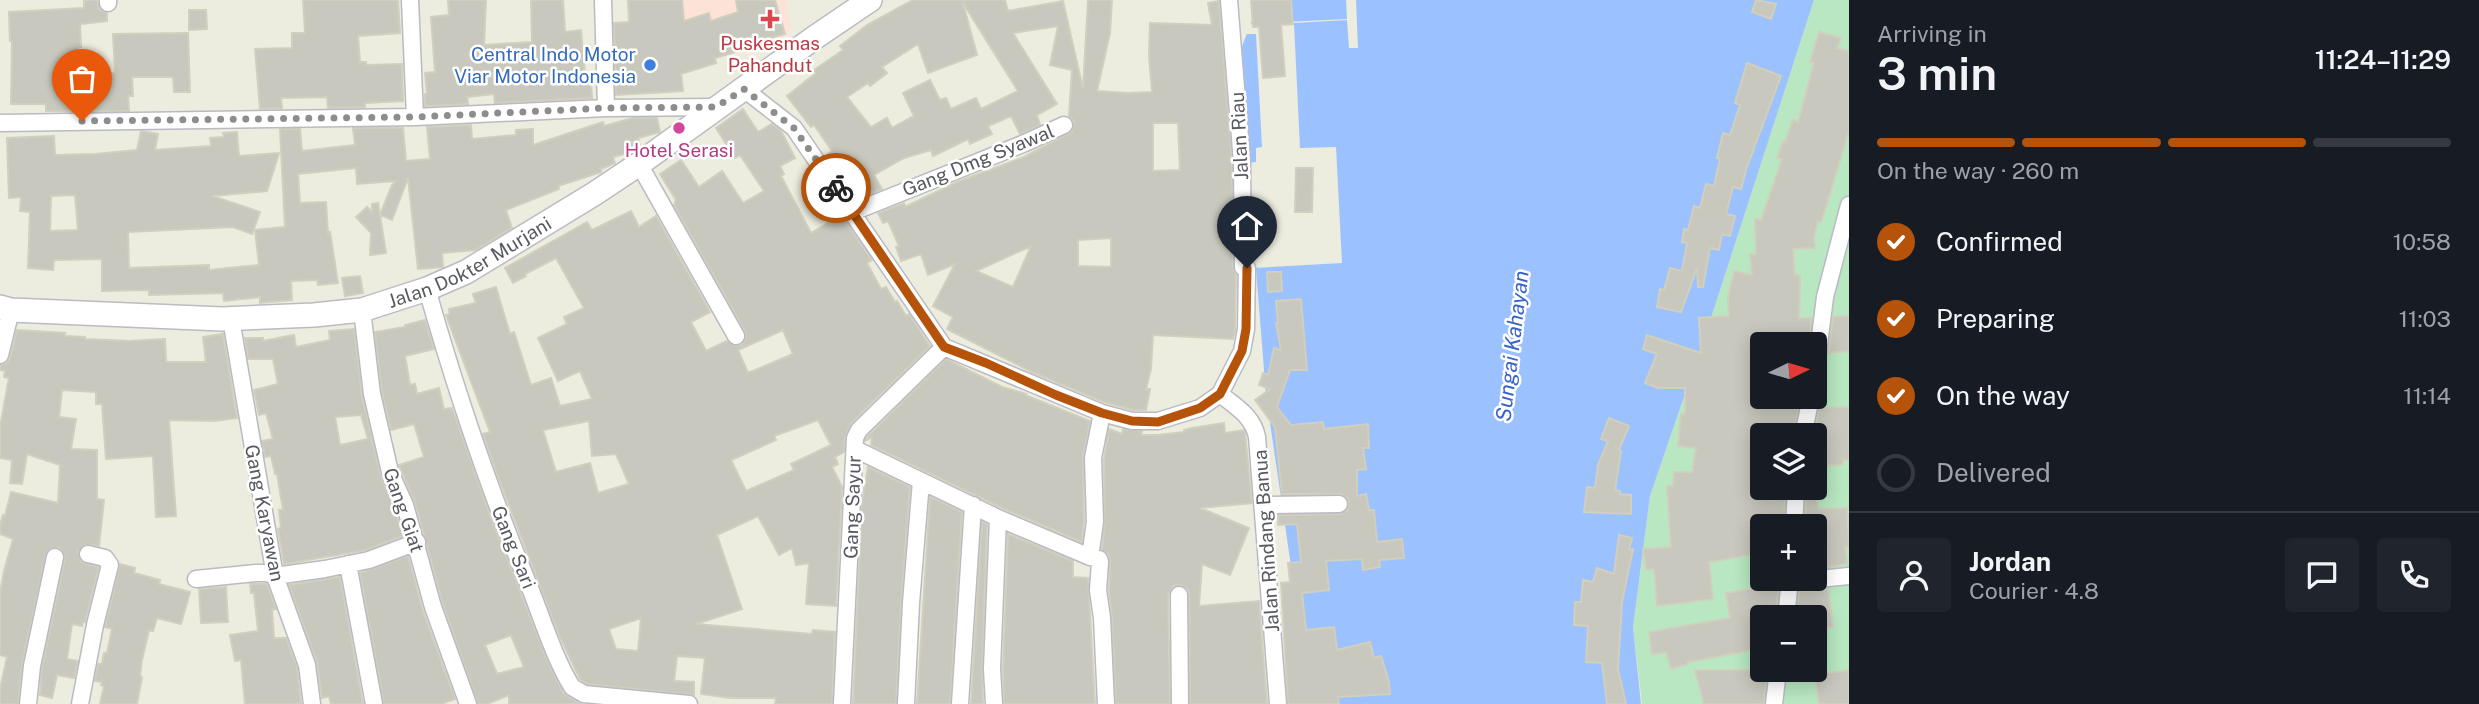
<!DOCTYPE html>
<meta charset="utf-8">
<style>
body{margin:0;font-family:"Public Sans",sans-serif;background:#20242c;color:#f1f3f6;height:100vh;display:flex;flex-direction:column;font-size:26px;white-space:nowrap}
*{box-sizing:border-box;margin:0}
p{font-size:23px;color:#9ea1a6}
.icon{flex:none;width:38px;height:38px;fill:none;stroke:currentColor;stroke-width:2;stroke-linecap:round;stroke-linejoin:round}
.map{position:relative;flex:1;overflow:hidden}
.sheet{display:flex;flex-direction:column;background:#171b24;width:630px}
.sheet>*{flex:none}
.needle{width:46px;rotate:85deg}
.tools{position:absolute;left:1750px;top:332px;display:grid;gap:14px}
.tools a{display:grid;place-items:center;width:77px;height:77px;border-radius:7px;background:#171b24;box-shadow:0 4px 18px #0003;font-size:35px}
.pin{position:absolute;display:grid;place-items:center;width:60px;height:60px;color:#fff;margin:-72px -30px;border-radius:50% 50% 50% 0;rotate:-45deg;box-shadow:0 0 7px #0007}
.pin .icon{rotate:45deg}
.courier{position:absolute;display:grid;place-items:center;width:70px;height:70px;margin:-35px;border:5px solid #b45309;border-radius:50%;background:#fff;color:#222;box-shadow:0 2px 9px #0007}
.headline em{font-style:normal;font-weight:600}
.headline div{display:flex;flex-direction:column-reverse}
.headline{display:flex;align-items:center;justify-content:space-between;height:119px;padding:0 28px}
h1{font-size:46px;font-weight:600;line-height:52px}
.bar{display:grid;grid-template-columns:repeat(4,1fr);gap:10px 7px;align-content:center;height:84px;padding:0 28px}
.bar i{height:9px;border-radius:5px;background:#363941}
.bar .active{background:#b45309}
.bar p{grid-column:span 4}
.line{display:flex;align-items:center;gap:18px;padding:0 28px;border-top:2px solid #363941}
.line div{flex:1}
.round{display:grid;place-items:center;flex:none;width:74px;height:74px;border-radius:7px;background:#20242c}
ol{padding:0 28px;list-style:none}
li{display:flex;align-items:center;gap:21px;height:77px}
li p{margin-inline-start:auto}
li .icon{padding:7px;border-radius:50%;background:#b45309;color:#fff;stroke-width:4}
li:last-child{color:#9ea1a6}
li i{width:38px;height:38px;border:4px solid #363941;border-radius:50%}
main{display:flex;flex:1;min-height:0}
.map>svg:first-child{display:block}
.medical{fill:#fde2d7}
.green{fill:#b8e7c1;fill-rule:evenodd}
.water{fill:#9cc1ff}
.pier{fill:#ececdf}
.building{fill:#c9c8be;stroke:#d1cfbd;stroke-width:2;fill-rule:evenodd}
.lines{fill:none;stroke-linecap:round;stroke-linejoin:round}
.street-casing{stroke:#babbc2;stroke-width:19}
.secondary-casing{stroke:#babcc4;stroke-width:26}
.street{stroke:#fff;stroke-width:16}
.secondary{stroke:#fff;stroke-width:23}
.done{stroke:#8c8d8d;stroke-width:7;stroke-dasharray:0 12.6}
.route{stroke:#b45309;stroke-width:9}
.health-dot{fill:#e0444e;stroke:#fff;stroke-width:2.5}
.shop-dot{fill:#3f7fe0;stroke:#fff;stroke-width:2.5}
.hotel-dot{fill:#d1479c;stroke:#fff;stroke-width:2.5}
.labels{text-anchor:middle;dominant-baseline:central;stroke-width:5;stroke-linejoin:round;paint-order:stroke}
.health-label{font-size:19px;fill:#be3a42;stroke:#fff}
.shop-label{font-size:19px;fill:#366cbe;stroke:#fff;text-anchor:end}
.street-label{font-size:19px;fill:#585a61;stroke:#fff}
.hotel-label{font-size:19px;fill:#b23c85;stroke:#fff}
.water-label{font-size:21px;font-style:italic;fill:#3763ca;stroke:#fff}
</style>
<main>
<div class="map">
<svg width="1849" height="704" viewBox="0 0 1849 704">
<rect width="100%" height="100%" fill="#ececdf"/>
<path class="medical" d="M678,0h108l5,31 -32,21 -12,-43 -66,21z"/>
<path class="green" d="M1814,0h35v704h-207l-9,-77 17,-131 61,-178zM1762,345h53v52h-53zM1762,436h53v52h-53zM1762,527h53v52h-53zM1762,618h53v52h-53z"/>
<path class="water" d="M1260,0h554l-103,318 -61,178 -17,131 8,77h-326l-10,-42 -39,-267 -27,-341z"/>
<path class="pier" d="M1346,0h10l2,48h-9l-2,-28 -53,3 6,125 36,-1 6,116 -89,5 -8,-105 11,-1v-14l6,-1 -6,-113h-13l4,-10 100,-5z"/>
<path class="building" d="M84,0h13l2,9 8,4v8l-27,3 1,23h-3l-2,27 39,-1 -2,-39 75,-1 2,59h-16l-1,-15h-41l1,19h-5l1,15h-83v-7h-35l1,-63h-2l-1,-29 75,-4z
M303,0h95l2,33 -42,3 2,26h6v3l36,-1 1,37 -38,2v4l-37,1 -1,-11 -46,1 1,10 -22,1 -5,-60 37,-1v-15h13z
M448,0h38l-2,45 48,-3 -1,-42h32l2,32 16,-2 5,55h5l1,13 -97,5 -1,-9 -27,3 1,7 -43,2v-12h2l-2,-21 10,-1 -4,-55 18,-2z
M628,0h54l2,21 25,-8 2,8 27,-9 -2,-12h39l10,34 -38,10 -4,-6 -8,5 4,8 -24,7 1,5 -35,11 2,17 -67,4 -2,-72 15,-1z
M913,0h92l3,11 55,-10 20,88 5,-89h24l-2,33 -13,58 30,2 25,-1 -3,-37 1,-32 62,2 -4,-22 11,-2 13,162 1,104 3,8 -1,56 -2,8 -80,-4 -2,34 -5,20h4l-4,21h-13l-29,-8 -72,-30 -85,-43 6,-12 -20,-11 22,-42 -27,11 -7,-21 -20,7 -5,-14 3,-1 -11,-25 -5,2 -5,-10 26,-10 1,4 52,-25 67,-25 48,-25 2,-11 -5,-5 3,-46 -22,-5 8,-39 -45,7 44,71 -20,11 3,10 -20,9 -9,-18 -23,10 4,8 -22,10 -2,-5 -35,17 -2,-6 -27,8 -30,17 8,14 -25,10 -29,-45 4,-3 -18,-26 -3,2 -24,-31 29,-23 -2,-3 29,-20 -3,-4 27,-21zM963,3l55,88 -37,18 -5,-11 -25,11 -5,-11 -6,2 -10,-20 -27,13 11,23 -22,12 -5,-10 -16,9 -24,-30 21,-14 2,3 17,-13 -5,-6 36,-23 10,29 49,-18zM1153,123h25l2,47 -27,1zM1111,238v29l-33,-1v-26zM1031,246l-18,41 -37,-16z
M1251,0h40l2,24 -12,1 4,51 -22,2 -4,-51h-6z
M1756,0l20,4 -5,15 -19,-7z
M189,10h17l1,19 -18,1z
M1819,32l22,6 -4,10 12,3v80l-24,79 -4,12 -3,-1 -4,15 1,12 -22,1 2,26h5l-1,43h13l-4,27h-46v5h-2l2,47h38l-7,39h-31v52h7l1,12 15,-3 -1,30h-22v26l-53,9 4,37 -56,7 -3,-37 -8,1 -3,-21 28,-2 -4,-61h6l1,-14h18l4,-24 -18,-2 3,-32h4v-26h-27l-13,-5 12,-29 -14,-5 4,-14 54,18 -2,-35 30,-2 -1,-18 6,-27 18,4 -2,-21h6l-1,-35 6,1 21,-61 -5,-1 6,-17 2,1 8,-22 5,2 16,-59 -4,-1z
M1747,63l34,13 -34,91 -6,22 -8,-2 -7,27 9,2 -5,20 -8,-2 -3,16 -9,-2 -7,39h-5l-1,-19 -16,44 -24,-5 3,-18 4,1 6,-22 12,3 5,-28 -5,-1 2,-13 4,1 6,-24 6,2 6,-24 8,2 6,-27 -3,-1 6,-25 7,2 10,-30 -5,-2z
M743,109l15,23 14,-8 9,7 14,27 -15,8 4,8 -3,2 30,57 30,-18 31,45 -5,3 14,26 5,-2 9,15 2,-1 9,15 3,-2 21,32 -79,77 -6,14 -1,15 -9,5 3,7 -6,3 10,20 -6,119 -30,-2 3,-41 -13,2 -4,-17 -13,7 -21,-39 -41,19 25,74 -46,15 116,10 1,-4 22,2 -3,72h-57l1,-6h-45l-30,-4 4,-36 -28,-2 -3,25 20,1v13l-107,-11 -7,-5 -21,-44 -62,-161 -14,-40 7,-2 -44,-117 4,-1 -1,-5 27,-6 -3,-9 23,-7 14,47 4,-2 17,53 20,-7 9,28 32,-7 -12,-28 -22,10 -20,-43 29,-14 -3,-7 20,-9 -28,-50 -31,16 1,2 -13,7 -8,-15 82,-46 5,8 39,-19 8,16 17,-11 54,96 -19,10 15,29 21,-10 8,5 7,-1 4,-8 -1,-6 -71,-126 2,-5 -16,-26 21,-14 18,27 23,-16 21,32 21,-12 -24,-36 -5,3 -19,-30zM783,330l10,24 -45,19 -10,-23zM818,420l13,25 -40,19 3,6 -48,21 -15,-31 45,-20 -2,-4zM589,421l3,35 24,-2 13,30 -31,9 -8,-30 -34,9 -13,-42zM641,618l-3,33 -22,-2 -7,-20z
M633,118h24l3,14 -22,6 2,8 -9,6 -18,5 2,6 -14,6v3l-43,14 1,3 -53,21 6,18 -37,22 -33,3 1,14 -25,2 -10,-91 -16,42 -12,-5 12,-30 4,-4 -39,3 -1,-16 -58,6 2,29 26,-1 2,31 2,-1 8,51 -20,2 -1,-5 -26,1 1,19 -32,3v-6l-36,4 -1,-8 -74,2v-5l-47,1v-32l-48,1 -1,10 -25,-2 2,-56 -10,-1 1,-14 -12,1 -2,-60 47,-2 1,19 40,-1 42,-4 4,-19 17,3 -3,16 56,-4 -1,-8 14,-1 -1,-4 14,-1 2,24 40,-3 -12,38 -55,5 48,16 -8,22 -19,-7 -105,5 1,36 80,-3v5l50,-5 -4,-35 30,-3 -5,-98h20l2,22 53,-6 -2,-17h50l3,33 24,-2 -3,-32 44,-2 1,14 44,-4v-5l17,-1v16l70,-23 1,4zM75,195l3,35 -28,1 1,-35z
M1296,168h17l-1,44h-17z
M378,203l8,50 -16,2 1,-22 -15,-16 11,-10 5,5v-8z
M1267,272h14l1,19 -14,1z
M360,276l3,17 -18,3 -3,-18z
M1301,299l6,71h-17l-13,37 14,18 32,-3 1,7 44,-5 1,24h-6l3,21 -9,1v26l9,-2 3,16h5l3,32 25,-3 2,19 -25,2 1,7 -17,3 -1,-11 -36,2 3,29 -27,3 4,37 28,-3 3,23 33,-8 4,16 7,-2 8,26 1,12 -52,3 1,7h-51l-7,-121 9,-1 -2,-19 13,-1 -4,-38 -19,1v-10l62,-1 8,-4 1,-7 -1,-5 -8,-4h-58l-7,-67 -20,-27 15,-11 -11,-4 4,-12 5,2 6,-27 7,2 -5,-27h2l-2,-22z
M1849,316v35l-20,2 4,-36z
M425,320l9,29 -29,7 5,29 5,-1 2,10 22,-6 5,21 8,-1 39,110 54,137 18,38 18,11h-72v-9l-22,9h-9l-35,-100 -28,-102 -16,-37 25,-8 -10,-33 -23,6 -9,-38 -7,-60 30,-5v-2zM511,635l13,32 -27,7 -12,-29z
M354,329l8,67 18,78 15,35 8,27 -37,14 -82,14 -6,-35 3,-1 -2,-18h4l-6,-36h-2l-4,-18 -6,1 -3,-16 11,-2 -7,-26 -7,2 -5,-25 24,-6 -5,-25h-25l-3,-21h18v3l31,-6 2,12 34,-7 -1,-9zM361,415l7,24 -28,6 -5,-28z
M17,330l48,3 -1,3 21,1v2l45,2 35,-2 1,23h40l-3,-25 20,-3 14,84 -22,3 -46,-1 7,96 -20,1 -3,-61 -47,3 -4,-55h-6v-12l-34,-2 -3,27 17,2 -5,30 26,1v49l7,1 -5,46 -13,-2 -8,8 3,10 18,5 -14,55h-2l-1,4 -10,-2 -5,35 11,2 -4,17 -17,-3 -5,23 -12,-3 2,-27 23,-110 -3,-8 -4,-3 -11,4 -25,113 -4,40h-18v-15l7,-32 -7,-2v-62l4,-22 9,-32 -13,-5v-9l3,-10 2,1 6,-24 47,11 2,-38 -33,-11 -5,30 -12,-1 2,-23 -12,-2v-31l9,-49 -5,-1 1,-6 -5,-1v-5l7,-2 3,-5z
M946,359l56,28 24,7 -1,1 65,26 -7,37 1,63 -2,21 -80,-34 -131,-63 1,-8 -7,4 3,-5z
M1849,407v53h-6v4l-28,3 -1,-31 5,-28z
M1609,418l20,8 -10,24 2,1 -6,39 5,1v3l11,1v19l-47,-2 3,-25 8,1 3,-23 10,-24 -7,-2z
M1224,423l1,10 19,-3 1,3 7,70 -52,5 49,20 -19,47 -28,-11 -3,42 60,-5 8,103h-77l-1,-109 -1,-6 -8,-4 -7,1 -5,9 2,109h-54l-4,-86 -3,-28 1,-28 -1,-7 -7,-6 3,-27 -1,-63 5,-30 13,5 1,-5 19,2 -1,4h17l26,-3v-2l8,-2z
M868,467l42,20 -9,115 -5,102h-43l9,-203z
M1815,491l4,18 28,-1 2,39h-4l2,17 -32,5v-42h-10l1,-34z
M930,497l32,15 -12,192h-33z
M982,522l5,2 -5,145 1,35h-12z
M1008,534l65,27v16l15,1 7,126h-91l-1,-35z
M1619,535l13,3 -3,12 4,-1 -11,53 -4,67 8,35h-19l-5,-41 -16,-1 2,-36 -14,-1 1,-23h6l2,-22 10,2 4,-14 17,6z
M408,556l15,55 32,88 -14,5h-57l-24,-131z
M120,564l15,4 -1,5 26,7 -1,4 31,8 -9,32 -24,-6 -4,13 -4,-1 -7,30 -2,16 2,1 -5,27h-37l4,-18 -3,-1 1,-3 -7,-1 3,-17h4l2,-11h3l5,-24 -7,-2z
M340,577l23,127h-32l-2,-8 -7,2 -5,-36 -28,-77z
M1752,579h21v6l6,-1 -3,24 -24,4 6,37 -70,13v2l-17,5 -5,-17 -14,2 -3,-22 81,-14 -4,-25 26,-4z
M250,584h17l9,25 -4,1 2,28h12l11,29 4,37h-56l-4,-44 -6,1 -5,-26 28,-4 -4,-38h-3z
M226,587l2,35 -27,1 -2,-34z
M1828,589l5,38 -18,1v-10h-18l2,-26z
M1695,670h72l-3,34h-60z
M1849,670v34h-30l-4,-29z"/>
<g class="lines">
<g class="street-casing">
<path id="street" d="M108,0v3
M410,0l5,117
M603,0l3,108
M744,89l50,39 150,219 158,66 30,8h26l42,-13 20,-14 22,-43 4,-22 1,-61 -4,-1 -1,-104 -13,-163
M0,123l415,-6 191,-9 110,-1
M639,164l97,172
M853,212l172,-69 39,-18
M427,289c29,102 62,201 103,299 13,33 24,69 42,99l12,7 105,10
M362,310l10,84 18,78 15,33 28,102 35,97
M231,319l44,257 32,89 5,39
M0,355l11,-45
M1815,376l10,-79 24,-92
M1220,394c16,13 33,22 37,43l21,267
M1803,436l8,-39
M855,449l143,69 92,39 5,-35 -2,-64 9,-45
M1263,505l76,-1
M1794,527l2,-39
M1090,557l9,2 1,3 -2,28 4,28 4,86
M348,564l26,140
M196,579l60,-6h11l8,3 50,-7 44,-9 48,-18
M1790,582l59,-6
M1179,595l1,109
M1786,618l4,-39
M28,704l4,-38 23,-109
M80,704l15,-79 15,-60 -5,-7 -17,-4
M842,704l13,-266 4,-8 85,-83
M906,704l5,-101 10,-122
M960,704l13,-199
M994,704l-2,-35 6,-151
M1774,704l4,-34"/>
</g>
<g class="secondary-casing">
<g id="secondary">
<path id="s1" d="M0,307l11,3 211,9 92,-4 48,-5 65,-21 39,-17 128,-78 45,-30 175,-126 56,-38"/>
</g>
</g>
<use href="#street" class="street"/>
<use href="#secondary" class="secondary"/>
</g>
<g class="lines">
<path class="done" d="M82,121l333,-4 191,-9 110,-1 28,-18 50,39 42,60"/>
<path class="route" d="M836,188l108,159 42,16 70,32 46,18 30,8 26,1 42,-14 20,-14 22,-43 4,-22 1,-61"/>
</g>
<path class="health-dot" d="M766.5 8.5h7v7h7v7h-7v7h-7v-7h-7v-7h7z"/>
<circle class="shop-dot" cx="650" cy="65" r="7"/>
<circle class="hotel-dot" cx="679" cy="128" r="7"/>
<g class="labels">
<g class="health-label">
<text x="770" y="43">Puskesmas<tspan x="770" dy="22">Pahandut</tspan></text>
</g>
<g class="shop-label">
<text x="636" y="54">Central Indo Motor<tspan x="636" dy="22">Viar Motor Indonesia</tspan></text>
</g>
<g class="street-label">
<text transform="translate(1239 136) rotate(-93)">Jalan Riau</text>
<text transform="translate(978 160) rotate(-22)">Gang Dmg Syawal</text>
<text stroke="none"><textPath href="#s1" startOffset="481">Jalan Dokter Murjani</textPath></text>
<text transform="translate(852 507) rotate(-88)">Gang Sayur</text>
<text transform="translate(404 510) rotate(71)">Gang Giat</text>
<text transform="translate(265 513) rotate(79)">Gang Karyawan</text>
<text transform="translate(1266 541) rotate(-94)">Jalan Rindang Banua</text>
<text transform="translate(514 547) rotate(68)">Gang Sari</text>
</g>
<g class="hotel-label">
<text x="679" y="150">Hotel Serasi</text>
</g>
<g class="water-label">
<text transform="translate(1512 346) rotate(-83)">Sungai Kahayan</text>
</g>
</g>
</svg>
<div class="tools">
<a><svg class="needle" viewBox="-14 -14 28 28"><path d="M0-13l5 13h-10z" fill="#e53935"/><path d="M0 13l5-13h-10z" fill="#9ea1a6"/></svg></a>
<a><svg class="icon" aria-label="layers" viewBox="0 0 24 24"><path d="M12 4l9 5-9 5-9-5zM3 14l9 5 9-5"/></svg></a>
<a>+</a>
<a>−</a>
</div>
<div class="pin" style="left:82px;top:121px;background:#ea580c"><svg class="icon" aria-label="bag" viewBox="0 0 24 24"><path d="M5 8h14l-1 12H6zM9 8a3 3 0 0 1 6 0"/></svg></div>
<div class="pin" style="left:1247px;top:268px;background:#1f2937"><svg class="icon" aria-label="home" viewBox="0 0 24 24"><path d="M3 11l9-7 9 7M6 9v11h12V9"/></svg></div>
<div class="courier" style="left:836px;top:188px"><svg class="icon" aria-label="bike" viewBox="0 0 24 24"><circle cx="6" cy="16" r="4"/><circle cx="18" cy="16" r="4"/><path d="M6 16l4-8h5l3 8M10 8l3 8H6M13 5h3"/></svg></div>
</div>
<section class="sheet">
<div class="headline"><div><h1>3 min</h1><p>Arriving in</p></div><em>11:24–11:29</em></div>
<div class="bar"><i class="active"></i><i class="active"></i><i class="active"></i><i></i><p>On the way · 260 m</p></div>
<ol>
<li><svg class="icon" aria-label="check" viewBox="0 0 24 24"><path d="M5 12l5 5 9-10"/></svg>Confirmed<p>10:58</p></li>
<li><svg class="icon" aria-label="check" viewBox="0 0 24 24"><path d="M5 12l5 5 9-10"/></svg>Preparing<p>11:03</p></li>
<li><svg class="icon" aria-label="check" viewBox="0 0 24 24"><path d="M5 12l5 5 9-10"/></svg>On the way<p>11:14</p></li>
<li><i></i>Delivered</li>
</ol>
<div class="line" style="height:126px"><a class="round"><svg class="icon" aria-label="person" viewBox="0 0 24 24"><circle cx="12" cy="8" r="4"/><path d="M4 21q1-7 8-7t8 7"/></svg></a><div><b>Jordan</b><p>Courier · 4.8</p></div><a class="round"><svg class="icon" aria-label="chat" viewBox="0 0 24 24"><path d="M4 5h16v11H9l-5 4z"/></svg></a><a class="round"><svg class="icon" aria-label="phone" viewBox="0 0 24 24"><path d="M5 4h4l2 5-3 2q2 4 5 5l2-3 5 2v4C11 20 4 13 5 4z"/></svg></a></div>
</section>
</main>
